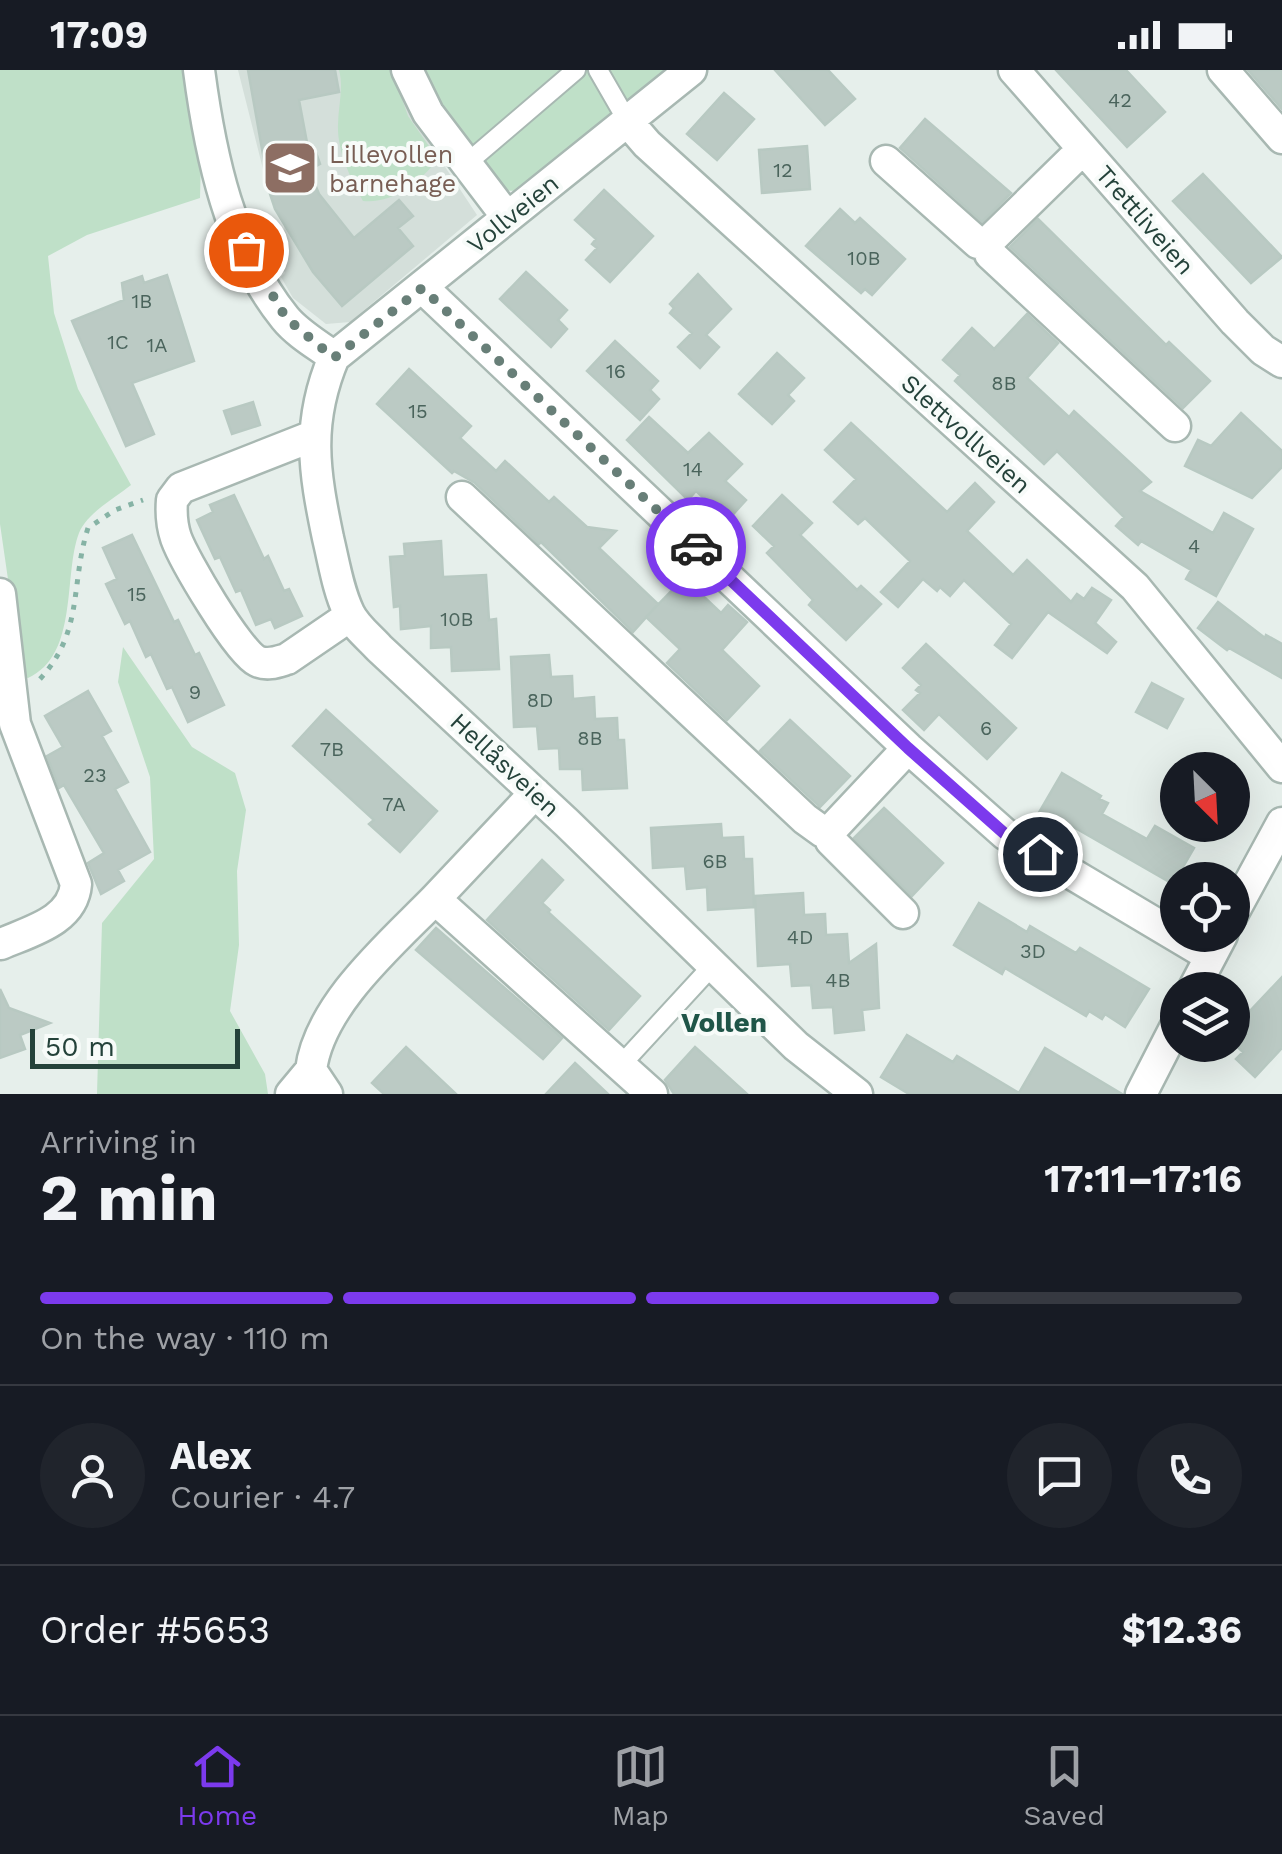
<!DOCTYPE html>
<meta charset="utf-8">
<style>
body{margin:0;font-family:"Work Sans",sans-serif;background:#20242c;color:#f1f3f6;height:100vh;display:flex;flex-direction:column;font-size:38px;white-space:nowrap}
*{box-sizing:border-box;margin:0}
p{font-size:32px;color:#9ea1a6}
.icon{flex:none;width:55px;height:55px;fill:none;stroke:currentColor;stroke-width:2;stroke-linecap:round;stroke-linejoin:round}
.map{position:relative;height:1024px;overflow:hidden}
.details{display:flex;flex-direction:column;background:#171b24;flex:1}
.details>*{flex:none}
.needle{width:65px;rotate:156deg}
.controls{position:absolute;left:1160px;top:682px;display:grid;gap:20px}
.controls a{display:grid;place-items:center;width:90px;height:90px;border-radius:50%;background:#171b24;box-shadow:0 10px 40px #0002;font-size:50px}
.scale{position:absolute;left:30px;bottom:25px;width:210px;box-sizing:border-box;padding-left:10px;border:5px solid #24423a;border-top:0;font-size:28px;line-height:35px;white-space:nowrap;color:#24423a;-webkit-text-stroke:8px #f7fbf9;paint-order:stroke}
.pin{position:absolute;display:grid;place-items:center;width:85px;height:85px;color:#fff;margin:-42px;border:5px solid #fff;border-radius:50%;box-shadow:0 2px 10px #0007}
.courier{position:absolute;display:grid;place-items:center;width:100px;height:100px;margin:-50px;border:8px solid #7c3aed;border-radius:50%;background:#fff;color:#222;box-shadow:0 2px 12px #0007}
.head em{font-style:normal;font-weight:700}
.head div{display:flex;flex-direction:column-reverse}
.head{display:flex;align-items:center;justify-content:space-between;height:170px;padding:0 40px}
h1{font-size:65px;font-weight:700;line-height:75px}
.bar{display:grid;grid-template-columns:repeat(4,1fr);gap:15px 10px;align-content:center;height:120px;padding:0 40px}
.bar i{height:12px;border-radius:8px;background:#363941}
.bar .active{background:#7c3aed}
.bar p{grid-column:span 4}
.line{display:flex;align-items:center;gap:25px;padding:0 40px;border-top:2px solid #363941}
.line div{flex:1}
.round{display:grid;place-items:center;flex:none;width:105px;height:105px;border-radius:52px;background:#20242c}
.status{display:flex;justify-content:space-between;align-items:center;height:70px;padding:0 50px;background:#171b24;direction:ltr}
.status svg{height:28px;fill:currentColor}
.menu{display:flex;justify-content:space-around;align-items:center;height:140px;border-top:2px solid #363941;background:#171b24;font-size:28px;color:#9ea1a6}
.menu a{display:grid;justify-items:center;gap:5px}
.menu .active{color:#7c3aed}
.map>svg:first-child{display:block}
.built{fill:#d4dfda}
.green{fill:#bfe0c8}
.building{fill:#bbcac4;stroke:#b8c9c2;stroke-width:2.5}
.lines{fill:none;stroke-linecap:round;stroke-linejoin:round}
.service-casing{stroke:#a8b8b2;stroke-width:22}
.minor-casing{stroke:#a8b8b2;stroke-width:35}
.path{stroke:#86b3a5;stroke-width:5;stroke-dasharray:5 8;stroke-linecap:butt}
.service{stroke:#fff;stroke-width:18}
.minor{stroke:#fff;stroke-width:30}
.done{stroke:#687f78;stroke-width:10;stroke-dasharray:0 18}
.route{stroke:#7c3aed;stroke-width:12}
.labels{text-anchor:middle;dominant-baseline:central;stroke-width:8;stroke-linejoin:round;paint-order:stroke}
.number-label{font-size:20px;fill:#4a645c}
.education-label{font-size:25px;fill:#785e54;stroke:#f7fbf9;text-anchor:start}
.street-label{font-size:25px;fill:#24423a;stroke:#f7fbf9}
.neighbourhood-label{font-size:28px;font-weight:bold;fill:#1f5548;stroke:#f7fbf9}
</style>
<div class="status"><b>17:09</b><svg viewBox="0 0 49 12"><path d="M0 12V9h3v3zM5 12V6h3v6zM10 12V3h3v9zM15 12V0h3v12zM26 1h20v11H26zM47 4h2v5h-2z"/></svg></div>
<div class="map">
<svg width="1282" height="1024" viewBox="0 0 1282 1024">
<rect width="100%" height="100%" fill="#e6efeb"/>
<path class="built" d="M238,0h157l17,47 65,98 -127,107 -24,2 -33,-26 -12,-21 4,-4 -13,-24 13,-7 -1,-18 -20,-51z"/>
<path class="green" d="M0,0h186l15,88 -1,40 -113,37 -39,21 6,57 24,76 53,96c-16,13 -44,28 -52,48 -16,42 0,122 -51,145l-6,-2 -22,-152z
M339,0h53l16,46 30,43c-18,23 -45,45 -75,42 -12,-22 -26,-50 -25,-76 0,-18 6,-37 1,-55z
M418,0h252l-144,119c-12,2 -21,4 -31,-4 -25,-23 -57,-84 -77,-115z
M123,577l69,100 43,26 11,37 -9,61 2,74 -9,66 35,63 3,20h-171l5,-171 52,-64 -4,-82 -32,-95z"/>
<path class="building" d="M248,0h87l4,22 -40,8 9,48 6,-1 6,17 -11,6 10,24 35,44 45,-38 14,16 -15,12 15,18 -71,60 -29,-34 -38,-63 -5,-15z
M775,0h53l27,29 -30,26z
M1056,0h70l39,42 -38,35z
M1248,0h34v39z
M724,23l30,26 -37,41 -30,-26z
M925,49l86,74 -29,29 -82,-74z
M807,76l3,43 -48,4 -3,-43z
M1203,104l79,83 -31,26 -78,-82z
M604,120l49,46 -43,46 -24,-22 11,-12 -5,-4 4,-5 -21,-19z
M840,139l15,14 5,-5 45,41 -33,36 -7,-6 -4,4 -55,-47z
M1038,149l128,126 3,-3 41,39 -27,27 -173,-161z
M526,202l41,38 -9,10 9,9 -16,18 -51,-48z
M698,204l33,35 -25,26 13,12 -19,21 -22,-21 14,-14 -22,-20 4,-5 -4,-4z
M167,205l27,86 -62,22 22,51 -28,12 -54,-125 52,-21 -2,-17 20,-7 2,7z
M1027,244l31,29 -31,35 42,39 5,-6 77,71 -11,9 73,42 11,-20 29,16 -37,67 -30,-17 5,-9 -50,-29 -3,4 -22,-19 8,-9 -67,-66 -13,13 -89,-83 5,-6 -17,-15 29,-32 22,21z
M615,271l43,40 -8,9 9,9 -19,21 -53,-49z
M777,283l27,25 -16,17 6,6 -22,23 -33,-30z
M409,299l62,57 -11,12 36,33 9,-10 44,41 5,-5 33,30 29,4 -17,17 59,56 -25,28 -92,-90 -2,2 -64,-61 -21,-12 -2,2 -75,-69z
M253,332l7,23 -28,9 -8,-23z
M1241,343l41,38v16l-30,31 -67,-32 13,-26 13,6z
M649,347l39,36 21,-20 33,31 -17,17 21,19 -18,20 -32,-29 -8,9 -61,-60z
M851,353l96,89 28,-29 19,19 -27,29 46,44 14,-15 44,42 6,-8 7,5 8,-11 19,12 -16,23 21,19 -9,11 -59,-41 -36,46 -17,-13 16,-21 -47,-44 -14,16 -10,-9 -3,4 -14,-12 -25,28 -17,-15 29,-31 -45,-43 -7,6 -24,-22 22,-23 -31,-29z
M234,425l30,64 4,-3 16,35 5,-2 13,27 -27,12 -4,-9 -15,6 -15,-35 -5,2 -16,-35 -5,2 -18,-39 16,-8 -3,-7z
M782,425l30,28 -12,12 57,55 4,-4 20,18 -35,36 -37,-35 4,-5 -46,-47 7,-7 -21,-20z
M132,465l42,87 4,-2 17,35 4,-2 25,52 -36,17 -16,-35 -5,2 -16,-35 -5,3 -16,-36 -5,3 -19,-40 11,-5 -14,-31z
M441,471l2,36 43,-2 3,45 7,-1 3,50 -47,2 -1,-24 -20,1v-22l-30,3 -1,-23 -6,1 -4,-50 15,-1 -1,-12z
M684,508l37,35 7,-8 19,17 -25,28 37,36 -32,34 -60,-57 13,-14 -34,-32z
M1218,532l47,36 1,-3 16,9v34l-53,-30 -2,2 -29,-22z
M926,574l90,84 -29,31 -48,-45 -15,16 -21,-20 17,-17 -4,-3 5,-5 -18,-17z
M549,585l2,22 21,-1 1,23 21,-2 1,22 22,-1 1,22h6l3,48 -44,2 -1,-21h-22l-1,-21 -20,1 -2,-23 -23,1 -3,-70z
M1152,613l31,16 -16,29 -31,-16z
M88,621l23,40 -9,5 26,46 -13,7 35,63 -32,18 6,11 -23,13 -13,-31 16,-10 -40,-68 -5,3 -12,-32 16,-9 -18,-31z
M326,640l111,101 -37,41 -31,-28 5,-4 -81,-74z
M790,650l60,56 -30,31 -60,-56z
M1062,703l39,23 -2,3 9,4 -6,11 45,25 8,-13 39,22 -21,36 -103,-59 -8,13 -28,-17z
M884,738l59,55 -31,33 -58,-58z
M721,754l1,14 21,-1 1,22h8l2,48 -46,3 -1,-23 -20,2 -2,-23 -32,2 -2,-40z
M542,790l21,20 -21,23 8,7 -2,2 92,84 -31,34 -122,-110z
M803,823l1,22 21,-1 1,21 21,-1 2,29 27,-19 3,64 -17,2 2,20 -29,3 -2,-26 -20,1 -2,-23 -19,1 -2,-22 -32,2 -3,-70z
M979,833l48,29 3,-6 46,27 4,-5 69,41 -24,38 -20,-13 -3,5 -13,-8 -3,5 -81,-48 -3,6 -48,-29z
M436,858l126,110 -19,21 -127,-109z
M1282,907v71l-27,29 -19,-18 7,-7 -11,-10v-12z
M0,919l9,19 41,15 -30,12 5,14 -25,9z
M907,965l46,27 4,-6 62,37 26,-45 77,46h-213l-28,-17z
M406,977l50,47h-72l-12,-11z
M695,977l52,47h-73l-9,-14z
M575,993l33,31h-62z"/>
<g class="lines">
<g class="service-casing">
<path id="service" d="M598,0l30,52
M466,94l110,-94
M620,996l93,-101"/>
</g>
<g class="minor-casing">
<path id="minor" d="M199,0c11,84 31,180 86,248 13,16 33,27 49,39
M407,0l21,43 79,104
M691,0l-357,287c-28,66 -20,114 -6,181 6,25 10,52 21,75 6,13 20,24 30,35l188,175 229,223 61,48
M1014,0l221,252 28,28 19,12
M1223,0l59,68
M628,52l19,22 488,443 147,180
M1083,79l-95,93 2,12 185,172
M886,91l92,82 10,-1
M422,217l486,461 97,86 205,122
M313,366l-132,52 -9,12c-1,12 0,26 4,38 8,22 62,114 81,123 10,5 20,1 30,-2l63,-43
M462,427l343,322 18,13 8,-2
M0,524l15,130 61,160c-3,37 -45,47 -75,60
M435,829l217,195
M903,843l-72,-72v-11l77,-82
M1232,845l50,-92
M1193,920l29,-55
M291,1024l20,-24
M327,1024l-16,-24c8,-65 80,-126 124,-171 33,-35 66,-70 100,-106
M1141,1024l37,-72"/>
</g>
<path class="path" d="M40,609c44,-48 30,-94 48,-151l27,-18 28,-10"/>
<use href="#service" class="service"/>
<use href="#minor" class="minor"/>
</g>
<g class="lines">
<path class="done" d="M246,180l40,68 48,40 88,-70 274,259"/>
<path class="route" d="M696,477l212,201 97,86 35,20"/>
</g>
<defs>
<g id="school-square" transform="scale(2.875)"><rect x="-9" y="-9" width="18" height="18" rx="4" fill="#8d6e63" stroke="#f7fbf9"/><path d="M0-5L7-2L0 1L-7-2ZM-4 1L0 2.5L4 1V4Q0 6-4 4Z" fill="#fff"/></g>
</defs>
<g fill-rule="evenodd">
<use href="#school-square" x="290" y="98"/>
</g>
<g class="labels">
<g class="number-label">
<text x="1120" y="30">42</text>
<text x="783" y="100">12</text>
<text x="864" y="188">10B</text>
<text x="142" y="231">1B</text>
<text x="118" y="272">1C</text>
<text x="157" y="275">1A</text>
<text x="616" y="301">16</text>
<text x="1004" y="313">8B</text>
<text x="418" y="341">15</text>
<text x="693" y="399">14</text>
<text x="1194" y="476">4</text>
<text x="137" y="524">15</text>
<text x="457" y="549">10B</text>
<text x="195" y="622">9</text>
<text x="540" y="630">8D</text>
<text x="986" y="658">6</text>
<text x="590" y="668">8B</text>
<text x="332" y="679">7B</text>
<text x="95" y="705">23</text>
<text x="394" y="734">7A</text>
<text x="715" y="791">6B</text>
<text x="800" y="867">4D</text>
<text x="1033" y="881">3D</text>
<text x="838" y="910">4B</text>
</g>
<g class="education-label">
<text x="329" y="84">Lillevollen<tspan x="329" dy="29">barnehage</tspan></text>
</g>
<g class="street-label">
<text transform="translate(513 144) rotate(-39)">Vollveien</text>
<text transform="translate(1145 150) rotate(49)">Trettliveien</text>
<text transform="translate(966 364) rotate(42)">Slettvollveien</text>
<text transform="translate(505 695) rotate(43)">Hellåsveien</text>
</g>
<g class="neighbourhood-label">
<text x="724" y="952">Vollen</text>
</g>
</g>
</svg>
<div class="controls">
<a><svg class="needle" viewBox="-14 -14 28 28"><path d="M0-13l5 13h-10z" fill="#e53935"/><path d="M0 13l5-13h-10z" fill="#9ea1a6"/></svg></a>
<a><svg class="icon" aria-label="locate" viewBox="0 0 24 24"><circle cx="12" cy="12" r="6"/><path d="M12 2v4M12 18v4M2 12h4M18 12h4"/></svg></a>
<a><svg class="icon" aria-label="layers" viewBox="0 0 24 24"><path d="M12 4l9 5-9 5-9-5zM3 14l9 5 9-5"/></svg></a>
</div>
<div class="scale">50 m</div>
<div class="pin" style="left:246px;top:180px;background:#ea580c"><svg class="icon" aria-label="bag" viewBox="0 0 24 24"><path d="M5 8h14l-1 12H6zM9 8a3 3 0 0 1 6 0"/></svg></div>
<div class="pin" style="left:1040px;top:784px;background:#1f2937"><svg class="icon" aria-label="home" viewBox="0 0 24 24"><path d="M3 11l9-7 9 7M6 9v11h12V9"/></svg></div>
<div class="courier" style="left:696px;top:477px"><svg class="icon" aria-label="car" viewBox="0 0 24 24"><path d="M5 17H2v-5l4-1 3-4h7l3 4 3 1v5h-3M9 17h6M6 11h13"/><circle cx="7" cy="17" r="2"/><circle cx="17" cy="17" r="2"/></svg></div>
</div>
<section class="details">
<div class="head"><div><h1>2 min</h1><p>Arriving in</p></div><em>17:11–17:16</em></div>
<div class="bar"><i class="active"></i><i class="active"></i><i class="active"></i><i></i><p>On the way · 110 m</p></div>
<div class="line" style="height:180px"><a class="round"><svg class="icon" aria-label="person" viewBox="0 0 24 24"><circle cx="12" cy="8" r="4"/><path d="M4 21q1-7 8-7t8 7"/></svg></a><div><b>Alex</b><p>Courier · 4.7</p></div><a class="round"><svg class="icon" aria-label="chat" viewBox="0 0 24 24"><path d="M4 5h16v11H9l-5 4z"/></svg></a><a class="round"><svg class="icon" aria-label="phone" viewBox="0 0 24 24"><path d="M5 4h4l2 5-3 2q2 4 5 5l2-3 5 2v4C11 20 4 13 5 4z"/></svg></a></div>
<div class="line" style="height:130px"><div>Order #5653</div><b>$12.36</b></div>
</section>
<nav class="menu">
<a class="active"><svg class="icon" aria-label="home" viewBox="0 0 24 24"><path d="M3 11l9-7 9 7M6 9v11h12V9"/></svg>Home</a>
<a><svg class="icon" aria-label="map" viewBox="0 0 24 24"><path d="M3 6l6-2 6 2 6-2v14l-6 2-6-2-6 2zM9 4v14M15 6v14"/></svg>Map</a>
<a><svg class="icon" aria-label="saved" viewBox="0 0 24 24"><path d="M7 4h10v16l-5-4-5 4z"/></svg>Saved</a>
</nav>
